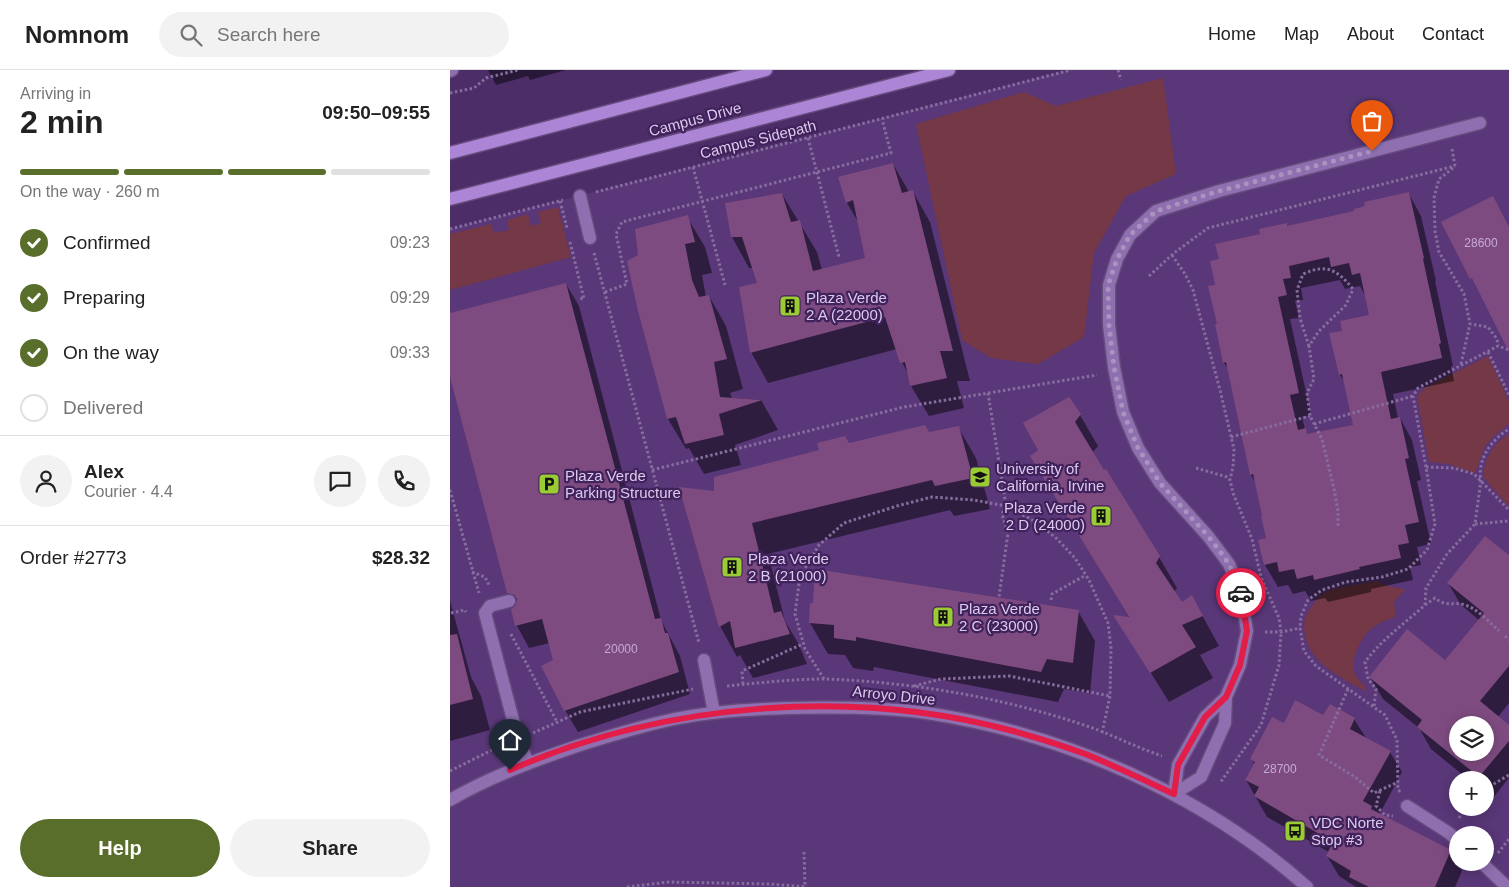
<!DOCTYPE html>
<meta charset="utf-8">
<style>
body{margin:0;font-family:Arial,sans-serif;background:#f2f2f2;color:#222;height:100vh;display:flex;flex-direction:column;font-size:19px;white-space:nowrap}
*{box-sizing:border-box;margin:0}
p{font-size:16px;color:#767676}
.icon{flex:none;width:28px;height:28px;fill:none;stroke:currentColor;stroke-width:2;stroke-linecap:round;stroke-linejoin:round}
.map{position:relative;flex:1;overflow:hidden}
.side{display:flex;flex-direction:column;background:#fff;width:450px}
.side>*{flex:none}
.buttons{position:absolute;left:999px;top:646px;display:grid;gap:10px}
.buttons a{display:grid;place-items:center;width:45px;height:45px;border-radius:50%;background:#fff;box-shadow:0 2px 12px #0003;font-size:25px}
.pin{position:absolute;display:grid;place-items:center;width:42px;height:42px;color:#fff;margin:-51px -21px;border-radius:50% 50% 50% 0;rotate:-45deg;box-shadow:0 0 5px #0007}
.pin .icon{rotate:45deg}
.courier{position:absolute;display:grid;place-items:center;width:50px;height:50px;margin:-25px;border:4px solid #e11d48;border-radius:50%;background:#fff;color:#222;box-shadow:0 1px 6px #0007}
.overview em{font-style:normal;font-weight:800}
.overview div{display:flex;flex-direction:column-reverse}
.overview{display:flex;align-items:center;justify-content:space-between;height:85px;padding:0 20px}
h1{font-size:32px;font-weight:800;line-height:38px}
.bar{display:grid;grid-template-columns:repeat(4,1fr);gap:8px 5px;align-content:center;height:60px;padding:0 20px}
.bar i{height:6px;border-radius:4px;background:#e0e0e0}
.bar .selected{background:#586e2a}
.bar p{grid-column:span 4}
.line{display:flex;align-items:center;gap:12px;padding:0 20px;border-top:1px solid #e0e0e0}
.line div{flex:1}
.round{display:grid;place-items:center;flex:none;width:52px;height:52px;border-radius:26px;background:#f2f2f2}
ol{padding:0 20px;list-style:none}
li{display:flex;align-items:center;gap:15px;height:55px}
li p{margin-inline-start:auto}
li .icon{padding:5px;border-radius:50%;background:#586e2a;color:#fff;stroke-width:4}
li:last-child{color:#767676}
li i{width:28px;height:28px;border:2px solid #e0e0e0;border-radius:50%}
.primary-button{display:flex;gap:10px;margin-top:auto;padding:10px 20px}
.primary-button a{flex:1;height:58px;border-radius:30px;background:#586e2a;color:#fff;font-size:20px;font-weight:800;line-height:58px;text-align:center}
.primary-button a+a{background:#f2f2f2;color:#222}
header{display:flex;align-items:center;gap:30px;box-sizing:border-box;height:70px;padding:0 25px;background:#fff;border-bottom:1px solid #e0e0e0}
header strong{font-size:24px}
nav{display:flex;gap:28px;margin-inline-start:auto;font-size:18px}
.search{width:350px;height:45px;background:#f2f2f2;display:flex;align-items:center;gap:12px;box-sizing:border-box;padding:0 18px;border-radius:28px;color:#767676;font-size:19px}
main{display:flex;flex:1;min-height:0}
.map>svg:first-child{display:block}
.built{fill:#593778;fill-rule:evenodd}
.green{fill:#743846}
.shadow{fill:#0007;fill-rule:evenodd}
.building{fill:#7e4b80;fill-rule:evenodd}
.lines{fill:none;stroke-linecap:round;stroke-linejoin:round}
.minor-casing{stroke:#654a7c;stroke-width:15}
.major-casing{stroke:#654a7c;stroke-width:15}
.path{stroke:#866d9e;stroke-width:3;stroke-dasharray:2.5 2.5;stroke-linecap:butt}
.minor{stroke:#8f6fb0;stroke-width:12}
.major{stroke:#ad85d6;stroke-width:12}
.done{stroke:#a994bf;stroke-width:5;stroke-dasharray:0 9}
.route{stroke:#e11d48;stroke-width:6}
.labels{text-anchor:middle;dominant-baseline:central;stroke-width:4.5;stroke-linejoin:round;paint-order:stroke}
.number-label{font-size:12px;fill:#c4abd2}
.street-label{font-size:15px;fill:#dbcbee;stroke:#41225c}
.poi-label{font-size:15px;fill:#dbcbee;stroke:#41225c;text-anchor:start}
</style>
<header>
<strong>Nomnom</strong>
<div class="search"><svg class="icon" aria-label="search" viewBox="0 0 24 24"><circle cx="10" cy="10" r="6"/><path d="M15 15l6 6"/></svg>Search here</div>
<nav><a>Home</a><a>Map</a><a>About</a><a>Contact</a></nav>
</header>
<main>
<section class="side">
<div class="overview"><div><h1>2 min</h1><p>Arriving in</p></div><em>09:50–09:55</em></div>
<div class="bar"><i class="selected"></i><i class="selected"></i><i class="selected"></i><i></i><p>On the way · 260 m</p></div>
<ol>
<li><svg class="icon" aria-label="check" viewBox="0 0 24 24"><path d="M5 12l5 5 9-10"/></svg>Confirmed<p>09:23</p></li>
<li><svg class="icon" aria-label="check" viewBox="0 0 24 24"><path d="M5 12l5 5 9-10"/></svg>Preparing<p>09:29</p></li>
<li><svg class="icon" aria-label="check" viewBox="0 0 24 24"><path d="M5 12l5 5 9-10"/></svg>On the way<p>09:33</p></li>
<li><i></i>Delivered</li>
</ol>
<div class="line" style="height:90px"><a class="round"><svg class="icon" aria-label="person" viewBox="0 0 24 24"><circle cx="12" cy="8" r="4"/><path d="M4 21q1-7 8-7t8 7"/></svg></a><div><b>Alex</b><p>Courier · 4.4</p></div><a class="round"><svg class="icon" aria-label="chat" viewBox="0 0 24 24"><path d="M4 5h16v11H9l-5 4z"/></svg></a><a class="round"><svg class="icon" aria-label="phone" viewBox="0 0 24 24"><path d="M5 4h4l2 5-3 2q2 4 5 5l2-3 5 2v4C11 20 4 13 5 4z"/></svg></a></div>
<div class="line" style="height:65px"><div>Order #2773</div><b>$28.32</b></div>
<div class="primary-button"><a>Help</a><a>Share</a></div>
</section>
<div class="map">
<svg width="1059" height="817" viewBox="0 0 1059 817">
<rect width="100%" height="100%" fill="#4c2d68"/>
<path class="built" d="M619,0h440v817h-1059v-658zM1008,655h27v27h-27zM1008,710h27v28h-27zM1008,765h27v27h-27z"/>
<path class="green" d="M713,8l13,96 -50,22 -32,57 -10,84 -46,27 -47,-6 -29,-18 -46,-216 108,-32 32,14z
M108,137l13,50 -121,33v-56l41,-10 3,9 15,-3 -2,-10 21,-6 3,12 10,-3 -3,-11z
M1038,286l21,45v23l-16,13 -8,9 -10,27 -27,-9 -19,-2 -12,-65 6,-8z
M1059,364v73l-26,-30c1,-18 10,-34 26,-43z
M928,511c9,7 17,5 27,9l-11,12 2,14c-8,4 -18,7 -25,13 -10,8 -23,34 -15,47 4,6 9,8 11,16 -23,-13 -58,-28 -62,-58 -2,-9 -1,-18 5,-25 4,-6 9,-13 16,-17 15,-7 35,-7 52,-11z"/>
<path class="shadow" d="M38,0h78l-36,10 -2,-4 -32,9z
M443,94l16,28h4l17,30 40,159h-13l7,27 -35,8 -18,-30 -3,-12 -6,-12 -5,-13 -129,34 -17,-31 7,-68 -5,-16h-4l-17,-31 50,-43 35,58 5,18 45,-11 -7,-34 -13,-22 -7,-25z
M959,124l12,22 15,65h-1l18,85h-2l3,15 -61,13 5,24h2l12,22 9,40 -4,1 14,63 -14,3 4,18 -11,2 3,13 -42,9v3l-43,10 -3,-4 -14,3 -6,-10 -12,3 -5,-9 -10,2 -13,-22 2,-26 -10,-54 -6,-10 -22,-105 -5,-7 -8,-38h2l-1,-39 3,-26 68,-32 68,-16zM890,210l5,9 15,-3 6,11 5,19 -28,16 -12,2 9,41 6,9 8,42 -46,9 -3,-6 -3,-12 9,-2 -21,-96 9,-1 -4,-17 8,-1 -2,-12z
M237,147l18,30 7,26 -10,2 4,22 3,-1 17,30 17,63 -13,4 2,5 29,2 17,30 -43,15 6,20 -37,9 -15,-26 -3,1 -18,-30 -28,-109 -1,-54z
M116,214l13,22 82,314 19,36 10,38 -112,38 -13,-22 -15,-67 -21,5 -12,-22 -5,-17 4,-2 -8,-14 -58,-221v-57z
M630,345l18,31 -6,7 67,104 18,31 -3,4 8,11 10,-6 27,49 -19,9 13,23 -44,24 -53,-85 14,2 -99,-163z
M508,357l18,31 14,51 -36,7 -4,-6 -182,44 17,67 13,22 9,21 -54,14 -13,-23 -3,2 -17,-31 -5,-134 133,-47 81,-11z
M1059,487v146l-11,14 11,9v52l-17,21 -7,-6v-13h-16l-38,-31 -12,-21 -36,-29 -13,-22 75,-15 34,-42 -18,-15 -13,-22zM1008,655h27v27h-27z
M0,531l21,76 10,19 9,34 -40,11z
M361,534l267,7 17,30 -5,52 -26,-4 -6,13 -184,-35 -1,4 -20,-3 -8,-13 -17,-1 -18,-31z
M874,646l30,3 12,19 24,14 12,20 -23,43 71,36 12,20 -7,16h-99l-17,-11 -12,-20 2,-4 -62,-35 -21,-37 9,-15 -3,-6 33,-34z"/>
<path class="building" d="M443,93l9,30 11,-3 40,161h-13l7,27 -37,8 -5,-24 -5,1 -15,-46 -135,36 -11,-66 18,-4 -15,-46h-11l-6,-34 57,-10 9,29 9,-2 13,51 52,-13 -12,-58 -7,3 -8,-26z
M959,122l15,66 -1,1 18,84 -2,1 3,14 -61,14 10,47 9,-2 9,41 -4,1 14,63 -14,3 4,18 -11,2 3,13 -42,9 1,2 -46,11 -1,-5 -16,4 -3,-10 -15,3 -2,-10 -13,3 -6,-25 8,-2 -5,-22 1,-1 -9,-41 -3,1 -24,-113 -3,1 -8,-39h2l-9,-38 7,-1 -5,-24 9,-2 -4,-15 45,-10 -1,-5 28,-6v3l67,-15v-2l11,-3 -1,-4zM879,187l2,10 18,-4 3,12 8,-2 9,42 -29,6 2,10 -13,2 10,42 3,-1 11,51 -46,9 -1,-6 -8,2 -8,-35 9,-2 -21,-96 9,-2 -4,-16 8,-1 -2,-12z
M1043,126l16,31v125l-37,-74 -2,1 -29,-57z
M238,145l7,27 -10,2 7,36 7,17 10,-2 18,64 -13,3 6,35 42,3 -43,14 5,21 -39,9 -9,-27 -9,2 -29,-108 -11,-50 11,-6 -3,-26z
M116,213l89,336 6,-1 4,15h3l11,39 -115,39 -23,-45 12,-6 -11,-41 -27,7 -4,-17 4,-3 2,-7 -3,-4 -7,-2 -57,-216v-64z
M619,327l12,17 -6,8 29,48 2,-1 54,87 -4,7 26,39 10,-7 11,21 -21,9 14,22 -46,26 -37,-58 16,2 -99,-161 8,-6 -15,-27z
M475,355l4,7 30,-6 14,52 -38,8 -3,-6 -180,43 22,90 7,-2 9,23 -55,14 -5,-27 -11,6 -40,-140 35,4v-14l105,-27 -2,-7 28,-7 4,7z
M1035,466l24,19v111l-29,35 29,24v16l-30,36 -62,-50 5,-7 -53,-43 38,-48 38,31 39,-47 -37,-30zM1008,655h27v27h-27z
M365,499l264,41 -6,53 -26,-4 -6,13 -185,-35v4l-22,-3v-13l-25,-2 1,-20h3z
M7,564l16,65 -23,6v-70z
M845,630l28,15 7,-11 25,14 -5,11 41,22 -28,50 9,5 -1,3 80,41 -16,37h-66l-20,-10 2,-6 -25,-15 7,-14 -79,-46 5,-9 -14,-7 10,-18 -5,-3 22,-42 12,6z"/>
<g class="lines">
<g class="minor-casing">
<path id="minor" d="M0,1l2,-1
M130,126l10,42
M59,531l-19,5 -5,7 33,126 10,24
M254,590l10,53
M724,724l4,-29 27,-48 21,-20 14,-32 7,-34 -6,-37 -12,-30 -21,-28 -48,-53 -22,-35 -15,-36 -9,-45 -5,-42v-40l8,-26 13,-24 26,-24 63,-20 261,-68
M724,724l27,-17 24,-54 1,-26
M0,730c40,-23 83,-39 127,-54 32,-10 64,-20 97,-27 38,-8 76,-10 115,-11 46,-1 92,-1 138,5 137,21 276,81 380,174
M957,736l42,27 9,8
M1031,792l26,25"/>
</g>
<g class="major-casing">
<path id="major" d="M0,83l316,-83
M0,129l499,-129"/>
</g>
<path class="path" d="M668,0l3,10
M0,23l24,-5 12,-10 32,-8
M358,68l31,119
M1002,79l3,17
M243,97l32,118
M1003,98l-14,11 -5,19 1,33 4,21 25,42 6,30
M146,122l475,-122
M110,131l7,27
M0,159l113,-29
M120,172l14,57 -5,-1
M144,183l105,390
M722,185l13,19 8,16 27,100 14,59 -1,18 -3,13
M699,206l25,-23 34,-25 247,-62
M155,222l22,-8 -11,-50 6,-12 269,-69 -9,-34
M859,276l-9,-28 -3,-28 6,-16c24,-11 34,-4 50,15l-7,16 -27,26 -10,15 5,33 -7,14 3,23 12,23 12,50 4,22v16
M1038,282l21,43
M1011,294l9,-40 18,3 9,12 1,7
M538,323l18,113 -4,8 6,19 -9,64
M864,354l99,-28
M781,367l79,-21
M976,397l28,1 20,6 35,36
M746,398l31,9 3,3 3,13 19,46 9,38 18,41 2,14 -2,33 -18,60 -41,58
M202,400l252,-63 193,-32
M0,420l29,103
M1025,454l34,-3
M22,502l13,5 5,10
M601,530l1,-6 34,-19
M975,535l10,-7c12,10 17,3 30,7 13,4 24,17 34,26
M1,543l14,-3 1,2
M815,562h16l19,-4
M61,564l46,88
M1055,566l4,4
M374,609l-19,-30 -10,-35 5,-38 19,-31 25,-22 53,-17 35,-9 42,3 32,6 30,16 20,16 19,20 14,22 19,43 3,25 -1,48 -8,37
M293,614l-1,-13 61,-27
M277,616c32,-3 65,-7 98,-7 87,3 174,18 256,45 28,9 54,23 81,32
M464,616l27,-7 68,-3 101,20
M898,619l-29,66 36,22 19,16 24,-11
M924,636l2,-17 -8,-10 -3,-17c16,-22 39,-38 60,-57l1,-17 21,-34 28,-30 6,-44c-4,-21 11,-41 28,-51
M83,663l47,-21 113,-23
M0,701l52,-26
M1035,719l24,-14
M930,721l-4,15 9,9 8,1
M950,722l-2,-3 -1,-49 -12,-25 -69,-49 -12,-15 -4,-23 1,-12 7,-16 14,-10 24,-8 36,-5 26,-8 19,-19 8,-26 -9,-57 -13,-71 5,-8 80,-42 11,4
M1009,748l6,-10
M354,782l1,34
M1048,783l11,-14
M177,817l42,-5 101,2 37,3"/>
<use href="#minor" class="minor"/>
<use href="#major" class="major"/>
</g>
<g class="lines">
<path class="done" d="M791,523l-12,-29 -10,-14 -11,-14 -48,-53 -22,-35 -15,-36 -9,-45 -5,-42 -1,-40 9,-26 13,-24 26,-24 63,-20 153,-40"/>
<path class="route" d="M60,700c154,-67 340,-83 503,-39 25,7 51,15 75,24 29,12 58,26 86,39l4,-29 27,-48 21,-20 14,-32 7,-34 -6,-38"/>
</g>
<defs>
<g id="building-square" transform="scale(1.125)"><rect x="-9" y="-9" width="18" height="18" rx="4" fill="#9bcb33" stroke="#41225c"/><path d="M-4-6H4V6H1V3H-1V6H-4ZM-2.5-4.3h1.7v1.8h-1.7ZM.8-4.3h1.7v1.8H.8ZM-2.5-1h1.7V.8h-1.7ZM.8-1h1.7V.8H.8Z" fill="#111"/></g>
<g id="university-square" transform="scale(1.125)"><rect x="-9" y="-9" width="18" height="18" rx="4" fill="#9bcb33" stroke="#41225c"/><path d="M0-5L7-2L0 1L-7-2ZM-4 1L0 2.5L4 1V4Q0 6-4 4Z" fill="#111"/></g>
<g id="parking-square" transform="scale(1.125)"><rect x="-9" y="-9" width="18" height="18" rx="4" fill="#9bcb33" stroke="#41225c"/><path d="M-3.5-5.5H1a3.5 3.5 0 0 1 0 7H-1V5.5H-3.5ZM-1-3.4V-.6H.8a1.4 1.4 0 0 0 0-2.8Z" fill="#111"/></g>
<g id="bus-square" transform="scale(1.125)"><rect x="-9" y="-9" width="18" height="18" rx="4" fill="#9bcb33" stroke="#41225c"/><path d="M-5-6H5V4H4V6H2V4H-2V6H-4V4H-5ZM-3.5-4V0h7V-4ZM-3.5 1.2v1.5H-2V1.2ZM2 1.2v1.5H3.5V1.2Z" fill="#111"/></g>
</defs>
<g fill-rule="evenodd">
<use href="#building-square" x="340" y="236"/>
<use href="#university-square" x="530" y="407"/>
<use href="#parking-square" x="99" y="414"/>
<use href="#building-square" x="651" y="446"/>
<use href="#building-square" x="282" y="497"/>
<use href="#building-square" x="493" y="547"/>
<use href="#bus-square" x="845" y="761"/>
</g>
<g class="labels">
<g class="number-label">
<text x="1031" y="173">28600</text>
<text x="171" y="579">20000</text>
<text x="830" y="699">28700</text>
</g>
<g class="street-label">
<text transform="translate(245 49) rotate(-15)">Campus Drive</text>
<text transform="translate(308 69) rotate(-14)">Campus Sidepath</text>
<text transform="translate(444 625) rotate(6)">Arroyo Drive</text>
</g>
<g class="poi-label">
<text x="356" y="227">Plaza Verde<tspan x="356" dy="17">2 A (22000)</tspan></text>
<text x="546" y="398">University of<tspan x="546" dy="17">California, Irvine</tspan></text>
<text x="115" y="405">Plaza Verde<tspan x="115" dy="17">Parking Structure</tspan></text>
<text x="635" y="437" text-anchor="end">Plaza Verde<tspan x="635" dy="17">2 D (24000)</tspan></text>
<text x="298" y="488">Plaza Verde<tspan x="298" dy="17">2 B (21000)</tspan></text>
<text x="509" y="538">Plaza Verde<tspan x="509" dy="17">2 C (23000)</tspan></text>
<text x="861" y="752">VDC Norte<tspan x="861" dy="17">Stop #3</tspan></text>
</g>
</g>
</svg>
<div class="buttons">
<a><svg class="icon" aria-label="layers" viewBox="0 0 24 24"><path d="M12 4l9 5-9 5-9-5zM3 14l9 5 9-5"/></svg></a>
<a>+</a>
<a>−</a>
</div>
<div class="pin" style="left:922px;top:81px;background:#ea580c"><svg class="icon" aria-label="bag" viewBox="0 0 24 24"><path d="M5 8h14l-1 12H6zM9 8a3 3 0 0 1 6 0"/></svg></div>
<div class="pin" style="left:60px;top:700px;background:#1f2937"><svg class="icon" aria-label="home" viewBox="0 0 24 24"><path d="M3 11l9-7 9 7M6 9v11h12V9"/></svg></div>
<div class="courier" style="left:791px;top:523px"><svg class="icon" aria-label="car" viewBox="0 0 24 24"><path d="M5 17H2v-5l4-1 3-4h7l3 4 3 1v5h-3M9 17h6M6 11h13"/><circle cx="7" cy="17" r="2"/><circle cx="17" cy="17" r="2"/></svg></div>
</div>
</main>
